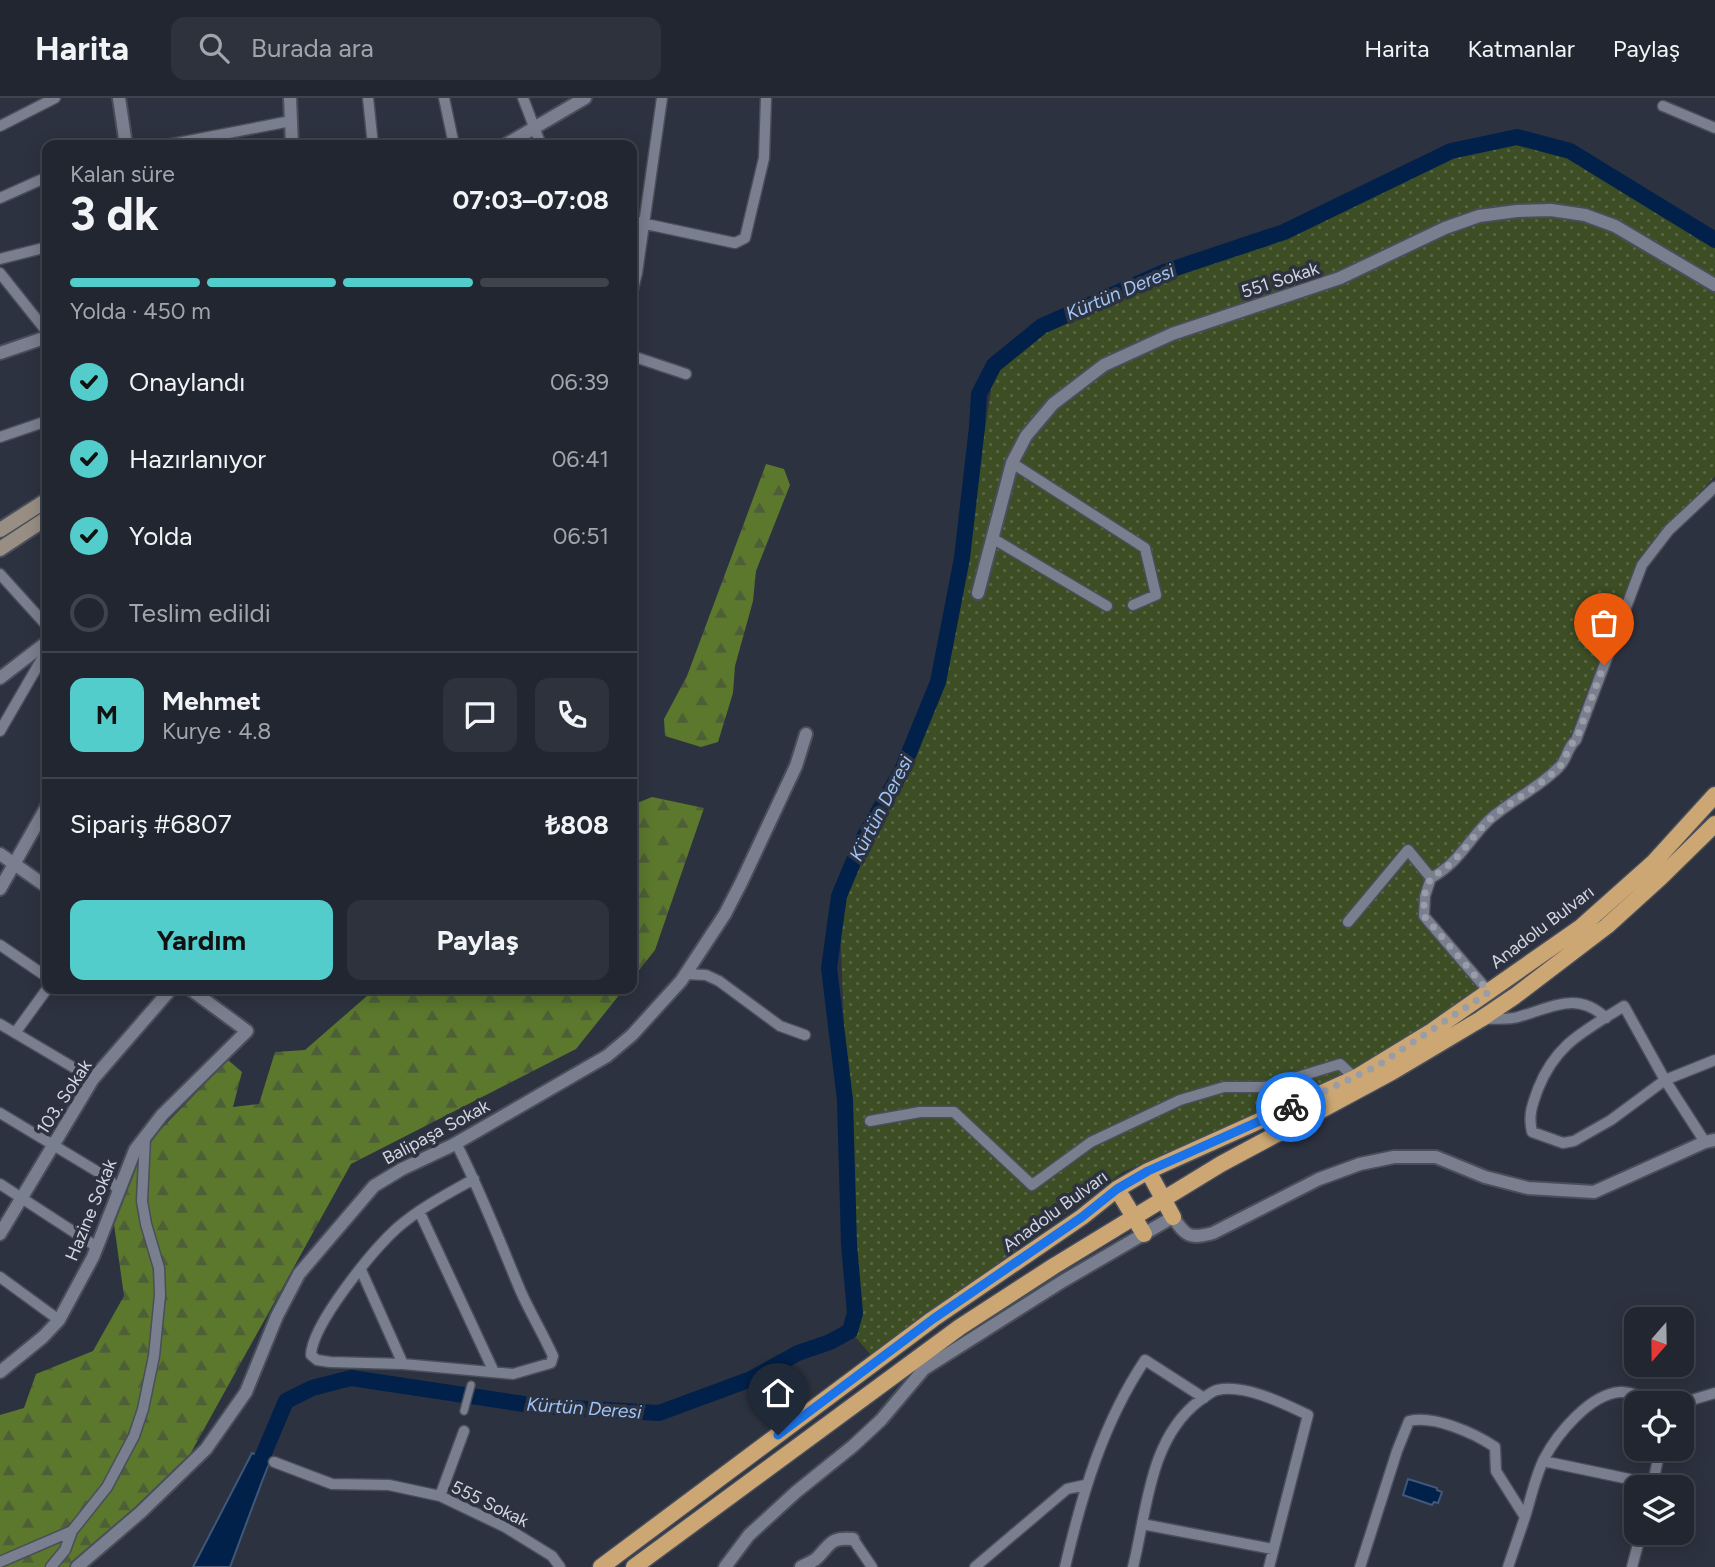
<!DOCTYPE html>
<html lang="tr">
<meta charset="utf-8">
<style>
body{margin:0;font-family:Figtree,sans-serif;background:#2e323c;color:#f1f3f6;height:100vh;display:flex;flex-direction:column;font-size:26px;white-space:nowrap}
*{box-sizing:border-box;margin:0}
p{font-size:23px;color:#a2a5ab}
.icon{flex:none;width:38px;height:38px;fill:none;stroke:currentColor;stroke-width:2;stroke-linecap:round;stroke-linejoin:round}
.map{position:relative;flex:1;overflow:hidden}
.drawer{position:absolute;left:42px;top:42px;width:595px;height:854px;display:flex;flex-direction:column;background:#222630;border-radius:14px;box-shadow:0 4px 18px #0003,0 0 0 2px #3f434c}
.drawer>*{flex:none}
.needle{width:46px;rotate:200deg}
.buttons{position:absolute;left:1624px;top:1209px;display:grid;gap:14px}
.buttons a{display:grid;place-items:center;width:70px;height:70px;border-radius:14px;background:#222630;box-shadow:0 4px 18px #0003,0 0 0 2px #3f434c;font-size:35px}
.pin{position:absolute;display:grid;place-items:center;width:60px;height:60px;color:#fff;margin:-72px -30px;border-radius:50% 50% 50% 0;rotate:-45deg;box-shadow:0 0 7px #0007}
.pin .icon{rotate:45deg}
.courier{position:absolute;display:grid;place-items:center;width:70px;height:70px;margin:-35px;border:5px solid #1a73e8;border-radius:50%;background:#fff;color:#222;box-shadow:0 2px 9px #0007}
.head em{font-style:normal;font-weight:700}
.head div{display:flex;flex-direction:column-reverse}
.head{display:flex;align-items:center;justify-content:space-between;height:119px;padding:0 28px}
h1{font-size:46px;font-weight:700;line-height:52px}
.bar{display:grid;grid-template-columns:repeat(4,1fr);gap:10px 7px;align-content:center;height:84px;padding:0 28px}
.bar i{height:9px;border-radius:5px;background:#3f434c}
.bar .active{background:#53cdcb}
.bar p{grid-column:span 4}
.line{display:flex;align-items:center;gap:18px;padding:0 28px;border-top:2px solid #3f434c}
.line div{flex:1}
.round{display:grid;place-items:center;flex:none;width:74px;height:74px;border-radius:14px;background:#2e323c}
ol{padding:0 28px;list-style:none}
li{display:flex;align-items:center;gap:21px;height:77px}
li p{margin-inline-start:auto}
li .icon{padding:7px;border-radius:50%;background:#53cdcb;color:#111;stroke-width:4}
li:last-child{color:#a2a5ab}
li i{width:38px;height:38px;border:4px solid #3f434c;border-radius:50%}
.primary-button{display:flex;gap:14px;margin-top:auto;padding:14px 28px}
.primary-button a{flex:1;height:80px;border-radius:14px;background:#53cdcb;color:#111;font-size:28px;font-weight:700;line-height:80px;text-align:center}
.primary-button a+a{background:#2e323c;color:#f1f3f6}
header{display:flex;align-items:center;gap:42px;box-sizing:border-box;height:98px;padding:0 35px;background:#222630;border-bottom:2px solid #3f434c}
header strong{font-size:33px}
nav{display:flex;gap:38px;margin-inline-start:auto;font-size:24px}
.search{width:490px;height:63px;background:#2e323c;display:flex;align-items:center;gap:18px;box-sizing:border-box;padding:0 24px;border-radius:14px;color:#a2a5ab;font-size:26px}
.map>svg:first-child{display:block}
.grass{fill:url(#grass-dots)}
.forest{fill:url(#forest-firs)}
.water{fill:#01214b;stroke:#405778;stroke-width:2}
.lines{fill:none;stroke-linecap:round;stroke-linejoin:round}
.river{stroke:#01214b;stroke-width:16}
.pedestrian-casing{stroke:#4a4e5a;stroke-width:10}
.minor-casing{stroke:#4a4e5a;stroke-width:13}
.tertiary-casing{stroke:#4a4e5a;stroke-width:16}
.secondary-casing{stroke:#4a4e5a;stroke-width:18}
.trunk-casing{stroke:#4a4e5a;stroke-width:19}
.pedestrian{stroke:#797f8f;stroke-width:7}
.minor{stroke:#797f8f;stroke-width:10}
.tertiary{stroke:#797f8f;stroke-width:12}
.secondary{stroke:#988e84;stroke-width:14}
.trunk{stroke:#cca773;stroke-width:16}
.done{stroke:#999da8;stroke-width:7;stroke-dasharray:0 12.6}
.route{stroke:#1a73e8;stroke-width:9}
.labels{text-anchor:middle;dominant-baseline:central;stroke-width:7;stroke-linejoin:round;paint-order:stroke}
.street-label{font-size:18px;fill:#d3d6e0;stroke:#2d3240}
.water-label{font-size:19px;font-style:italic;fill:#9fc4f7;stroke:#2d3240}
</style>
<header>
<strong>Harita</strong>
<div class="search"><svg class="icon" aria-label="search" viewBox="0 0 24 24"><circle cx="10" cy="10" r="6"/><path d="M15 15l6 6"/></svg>Burada ara</div>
<nav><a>Harita</a><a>Katmanlar</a><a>Paylaş</a></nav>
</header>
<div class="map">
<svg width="1715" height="1469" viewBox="0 0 1715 1469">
<defs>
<pattern id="grass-dots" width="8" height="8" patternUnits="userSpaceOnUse" patternTransform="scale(1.75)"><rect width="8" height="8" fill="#3d4e25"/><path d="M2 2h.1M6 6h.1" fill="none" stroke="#586744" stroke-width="1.8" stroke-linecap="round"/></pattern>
<pattern id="forest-firs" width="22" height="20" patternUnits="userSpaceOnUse" patternTransform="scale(1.75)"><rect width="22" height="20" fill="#5b782d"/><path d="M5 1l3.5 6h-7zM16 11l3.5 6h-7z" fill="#4e5f37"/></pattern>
</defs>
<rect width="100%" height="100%" fill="#2d3240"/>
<path class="grass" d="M1517,39l53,14 145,92v233l-77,83 -78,204 -64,49 -72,73 -3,32 60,70 1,6 -137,80 -222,99 -252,183 -21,-24 5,-18 -16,-417 63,-126 36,-88 19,-75 37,-235 48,-46 242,-94 167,-81z"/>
<path class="forest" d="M766,366l18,5 6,16 -34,86 -3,30 -18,65 -2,27 -15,49 -17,5 -36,-11 -1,-17 23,-43z
M652,699l52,11 -49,142 -23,29v-174z
M375,891h249l-48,60 -225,115 -168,303 -113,100h-70v-152l24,-7 12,-34 57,-23 31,-55 -10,-72 23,-62 22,-31 69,-71 14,12 -9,35 26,-3 16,-52 30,-2z"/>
<path class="water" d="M252,1355l18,7 -40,107h-37z
M1408,1381l29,9v2l5,2 -4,11 -4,-1 -2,3 -29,-10z"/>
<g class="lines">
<path class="river" d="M255,1376l31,-73 26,-13 39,-10 186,28 122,7 92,-34 47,-26 32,-11 20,-11 5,-18 -6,-69 -4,-144 -16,-132 10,-72 24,-57 39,-69 36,-88 24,-124 15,-131 2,-33 15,-29 48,-39 122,-54 120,-40 167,-81 66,-14 53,14 145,89"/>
<g class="pedestrian-casing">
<path id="pedestrian" d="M464,1313l7,-26"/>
</g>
<g class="minor-casing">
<path id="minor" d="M368,0l5,47
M444,0l10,47
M523,0l18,47
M1663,8l52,22
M0,28l55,-28
M167,47l124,-24
M0,100l47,-21
M632,123l103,22 10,-5 19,-80 2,-60
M0,161l47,-12
M0,175l47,59
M632,195l5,-20 25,-175
M632,258l54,18
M0,339l47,-16
M1012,365l133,85 11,47 -23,10
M992,440l115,68
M0,476l47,52
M0,633l47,-81
M1348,824l60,-72 23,28
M0,847l47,32
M685,876l21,1 13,6 61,45 25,9
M1489,894l-65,-76 1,-20 6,-18c28,-15 37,-38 58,-58 22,-20 50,-32 70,-53 8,-7 8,-20 17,-27l66,-175 27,-35 46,-43
M1485,921c11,-1 23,1 33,-2 33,-9 59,-27 88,1
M0,926l93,55
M15,935l32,-44
M0,1015l108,65 11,13
M870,1023l50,-9h34l78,73 59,-43 89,-42 44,-13h41l75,-23 15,14
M1705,1044l-40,-62 -41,-74c-39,25 -68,37 -86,83 -6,16 -10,27 -6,43l31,11 11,-2 37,-21 54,-40 50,-20
M456,1045c25,49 44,99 65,149 10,22 22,42 32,64l-2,7 -38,11 -110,-10 -73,-2 -13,-2 -6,-5c1,-31 62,-105 86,-127 23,-20 50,-34 77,-49
M0,1086l97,63
M419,1113l75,161
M361,1172l42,94
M0,1179l59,43
M1678,1306l37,-11
M1543,1363l110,23
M274,1364l58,22 57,1 51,11 65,31 47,29 8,11
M1652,1390l8,-39
M440,1398l24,-65
M1525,1419c6,-19 10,-40 19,-58 13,-25 46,-65 76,-67 12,-1 21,5 30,12
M1142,1426l131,25
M853,1441l19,28
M0,1464l72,-31 35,-44 27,-51 9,-27 11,-53 6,-61 -1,-27 -13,-44 -4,-23 3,-63
M51,1469l14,-17 7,-19
M975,1469l92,-78 18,-4
M1065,1469c17,-73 38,-144 80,-207l59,38
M1133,1469c14,-56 16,-128 66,-166 5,-3 11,-9 18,-11 28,-6 66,13 91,25l-39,152
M1360,1469l37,-116 12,-30c25,-6 65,12 86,26l1,24 29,46 -17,50
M1632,1469l9,-34"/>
</g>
<g class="tertiary-casing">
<path id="tertiary" d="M119,0l7,47
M290,0l2,47
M505,47l80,-47
M0,255l47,-16
M978,495l34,-130 14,-27 27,-32 51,-39 68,-31 168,-56 105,-50 34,-12 38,-5 34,-1 34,5 30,11 100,59
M0,580l47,-36
M0,756l47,33
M0,791l47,-83
M0,1136l93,-155 78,-90
M0,1274l43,-35 16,-17 34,-63 42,-107 27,-35 85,-84 -57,-42
M77,1469l64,-55 65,-63 40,-57 31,-76 22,-42 75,-88 28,-17 51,-24 154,-89 25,-21 49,-54 44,-67 17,-33 54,-115 10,-32
M725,1469l24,-32 47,-43 57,-46 28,-26 43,-51 139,-88 110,-64c13,20 17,22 40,16l106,-54 41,-15 34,-7h42l49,20 43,11 66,4 111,-50 10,-2
M801,1469c5,-3 12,-5 16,-9 14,-14 13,-21 36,-19"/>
</g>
<g class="secondary-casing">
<path id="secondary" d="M0,432l47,-30
M0,451l47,-31"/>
</g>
<g class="trunk-casing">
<path id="trunk" d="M1148,1073l25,46
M1117,1091l27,45
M601,1469l332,-248 149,-102 35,-28 31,-18 207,-93 77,-47 149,-104 73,-65 61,-67
M634,1469l326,-240 94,-61 167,-102 171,-92 89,-53 34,-23 92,-70 54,-49 54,-53"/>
</g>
<use href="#pedestrian" class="pedestrian"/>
<use href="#minor" class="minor"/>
<use href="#tertiary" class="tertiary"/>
<use href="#secondary" class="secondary"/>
<use href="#trunk" class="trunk"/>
</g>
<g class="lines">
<path class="done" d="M1291,1009l86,-41 112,-74 -65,-76v-20l7,-19c28,-14 37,-37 58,-57 22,-20 50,-32 70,-53 8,-7 7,-20 17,-27l28,-75"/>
<path class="route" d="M778,1337l155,-116 149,-102 35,-28 31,-18 143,-64"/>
</g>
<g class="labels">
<g class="street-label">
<text transform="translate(1280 182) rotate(-18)">551 Sokak</text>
<text transform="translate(1542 829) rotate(-37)">Anadolu Bulvarı</text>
<text transform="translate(64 999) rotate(-57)">103. Sokak</text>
<text transform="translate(436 1034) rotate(-28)">Balipaşa Sokak</text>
<text transform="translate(91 1112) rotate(-68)">Hazine Sokak</text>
<text transform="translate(1055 1113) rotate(-36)">Anadolu Bulvarı</text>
<text transform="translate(490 1406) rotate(26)">555 Sokak</text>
</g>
<g class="water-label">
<text transform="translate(1120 194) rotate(-23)">Kürtün Deresi</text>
<text transform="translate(881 710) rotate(-63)">Kürtün Deresi</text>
<text transform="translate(584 1310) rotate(4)">Kürtün Deresi</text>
</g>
</g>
</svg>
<div class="buttons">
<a><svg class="needle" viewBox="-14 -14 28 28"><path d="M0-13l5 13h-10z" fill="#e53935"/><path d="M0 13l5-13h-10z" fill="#a2a5ab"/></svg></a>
<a><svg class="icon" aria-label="locate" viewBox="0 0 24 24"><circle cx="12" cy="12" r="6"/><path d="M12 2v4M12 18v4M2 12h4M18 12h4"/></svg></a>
<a><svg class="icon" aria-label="layers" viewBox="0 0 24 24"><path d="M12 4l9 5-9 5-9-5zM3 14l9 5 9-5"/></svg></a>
</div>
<div class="pin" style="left:1604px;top:567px;background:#ea580c"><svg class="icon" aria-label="bag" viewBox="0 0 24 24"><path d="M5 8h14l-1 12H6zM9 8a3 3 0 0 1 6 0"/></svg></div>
<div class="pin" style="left:778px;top:1337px;background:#1f2937"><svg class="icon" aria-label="home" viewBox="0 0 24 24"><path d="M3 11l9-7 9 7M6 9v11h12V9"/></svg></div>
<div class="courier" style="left:1291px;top:1009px"><svg class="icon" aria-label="bike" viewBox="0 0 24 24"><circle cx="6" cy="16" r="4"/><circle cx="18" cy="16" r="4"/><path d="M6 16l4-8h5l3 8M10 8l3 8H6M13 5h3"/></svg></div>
<section class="drawer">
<div class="head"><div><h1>3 dk</h1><p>Kalan süre</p></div><em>07:03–07:08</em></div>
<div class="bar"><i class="active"></i><i class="active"></i><i class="active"></i><i></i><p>Yolda · 450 m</p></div>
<ol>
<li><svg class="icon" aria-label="check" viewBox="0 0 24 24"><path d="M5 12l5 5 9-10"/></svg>Onaylandı<p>06:39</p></li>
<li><svg class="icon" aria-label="check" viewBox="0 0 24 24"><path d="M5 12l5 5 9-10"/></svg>Hazırlanıyor<p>06:41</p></li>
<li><svg class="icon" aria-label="check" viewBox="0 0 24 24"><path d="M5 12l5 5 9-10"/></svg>Yolda<p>06:51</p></li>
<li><i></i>Teslim edildi</li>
</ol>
<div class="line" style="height:126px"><b class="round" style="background:#53cdcb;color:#111">M</b><div><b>Mehmet</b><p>Kurye · 4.8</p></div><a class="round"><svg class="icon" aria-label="chat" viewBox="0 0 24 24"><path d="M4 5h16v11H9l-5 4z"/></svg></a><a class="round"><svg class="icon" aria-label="phone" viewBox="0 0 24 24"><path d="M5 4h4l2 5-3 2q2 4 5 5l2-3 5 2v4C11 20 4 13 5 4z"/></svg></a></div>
<div class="line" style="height:91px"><div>Sipariş #6807</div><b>₺808</b></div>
<div class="primary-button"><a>Yardım</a><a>Paylaş</a></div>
</section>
</div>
